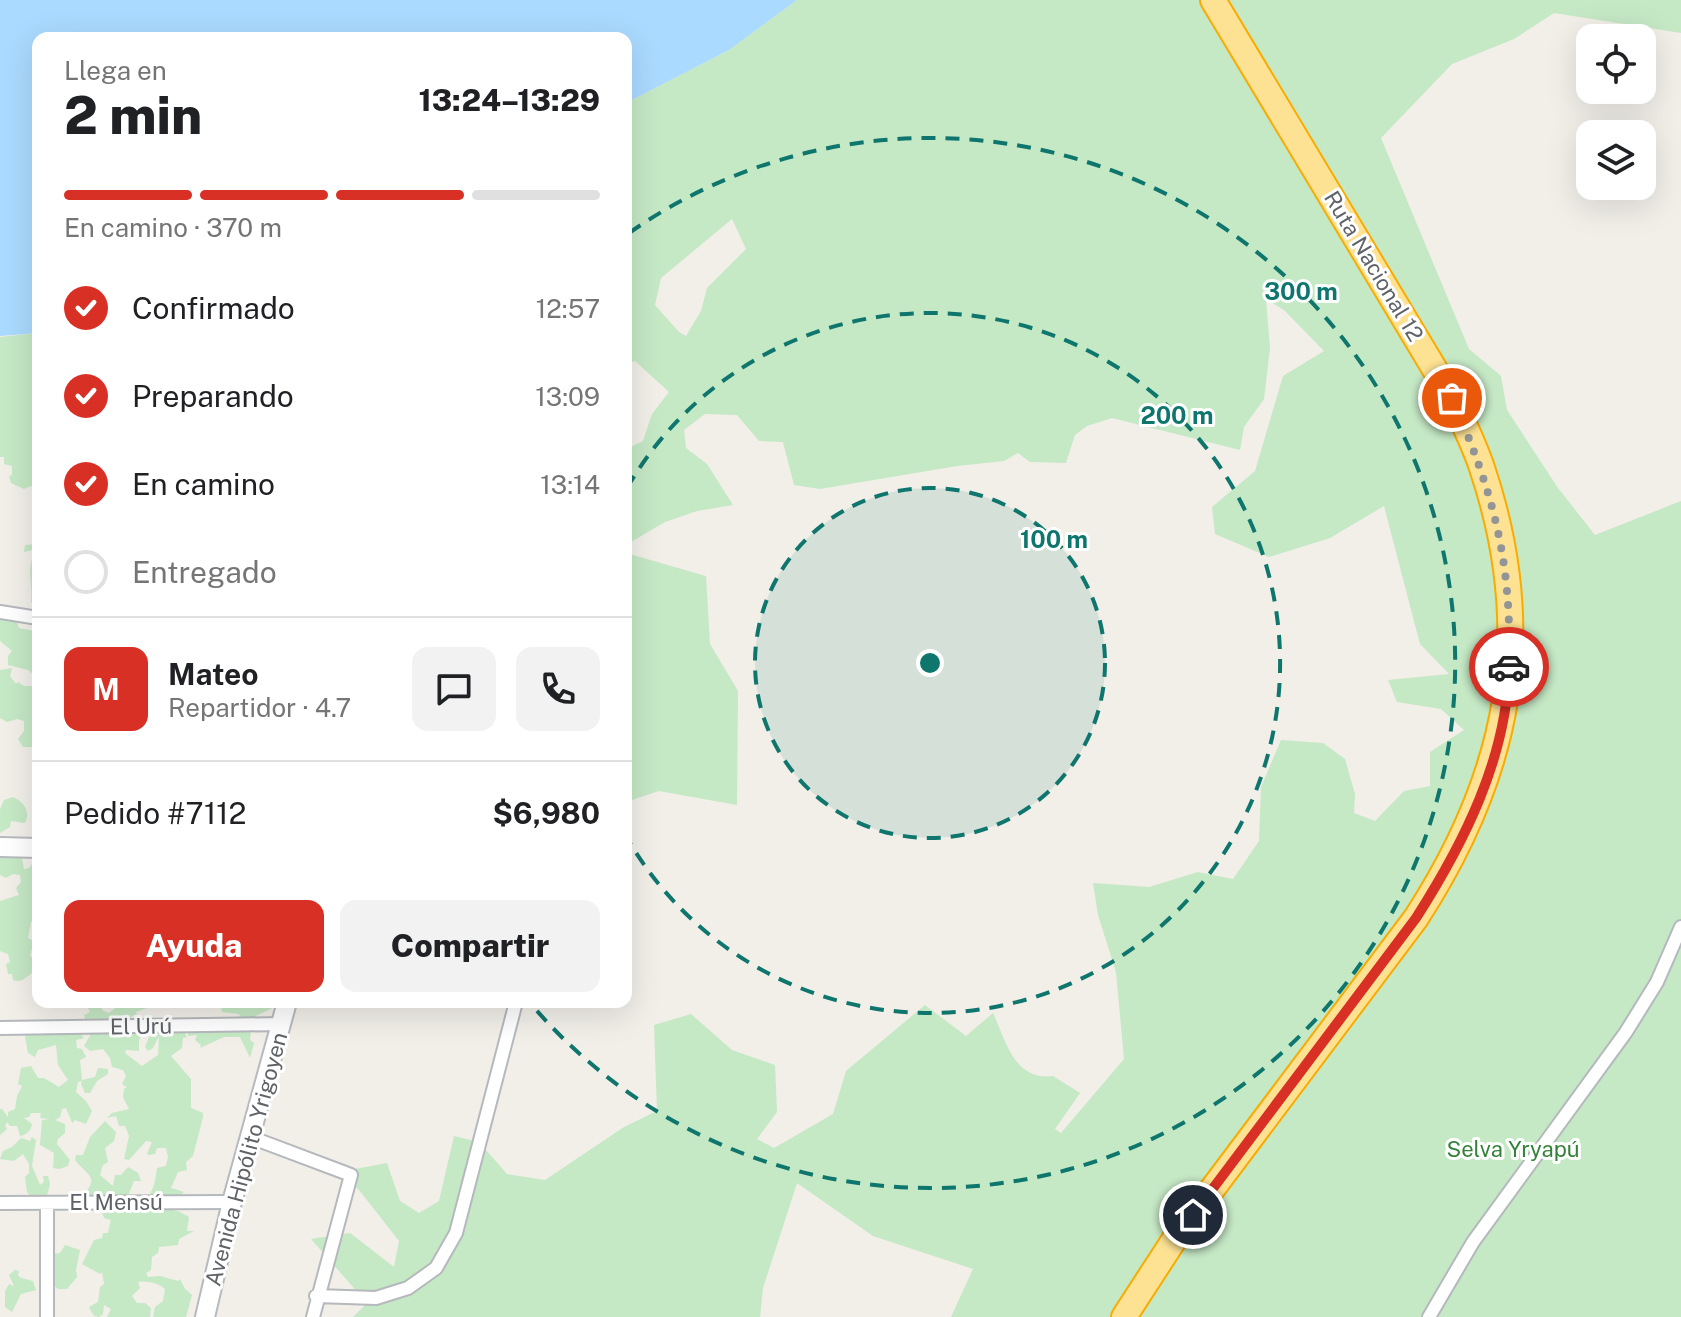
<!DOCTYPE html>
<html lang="es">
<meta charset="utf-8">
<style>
body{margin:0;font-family:"Public Sans",sans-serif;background:#f2f2f2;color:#202124;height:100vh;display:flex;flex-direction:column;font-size:30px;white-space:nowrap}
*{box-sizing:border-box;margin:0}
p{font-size:26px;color:#757577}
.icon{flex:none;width:44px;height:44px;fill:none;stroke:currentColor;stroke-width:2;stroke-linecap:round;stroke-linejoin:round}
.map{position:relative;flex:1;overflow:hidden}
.drawer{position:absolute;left:32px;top:32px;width:600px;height:976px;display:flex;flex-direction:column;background:#fff;border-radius:16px;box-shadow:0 8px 32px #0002}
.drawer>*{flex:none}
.controls{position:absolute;left:1576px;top:24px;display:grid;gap:16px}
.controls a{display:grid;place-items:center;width:80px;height:80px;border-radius:16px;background:#fff;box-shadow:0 8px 32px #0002;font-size:40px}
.pin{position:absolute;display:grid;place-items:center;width:68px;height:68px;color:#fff;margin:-34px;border:4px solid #fff;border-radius:50%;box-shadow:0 2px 8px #0007}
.courier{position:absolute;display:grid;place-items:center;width:80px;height:80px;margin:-40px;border:6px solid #d93025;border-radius:50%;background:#fff;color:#222;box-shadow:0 2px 10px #0007}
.head em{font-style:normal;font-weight:800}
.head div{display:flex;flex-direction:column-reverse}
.head{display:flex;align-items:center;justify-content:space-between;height:136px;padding:0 32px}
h1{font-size:52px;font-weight:800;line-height:60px}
.bar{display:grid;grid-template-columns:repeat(4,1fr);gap:12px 8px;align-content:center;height:96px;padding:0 32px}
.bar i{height:10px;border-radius:6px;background:#e0e0e0}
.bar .selected{background:#d93025}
.bar p{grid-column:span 4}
.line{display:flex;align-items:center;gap:20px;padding:0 32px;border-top:2px solid #e0e0e0}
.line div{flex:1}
.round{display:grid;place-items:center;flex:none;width:84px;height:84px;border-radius:16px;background:#f2f2f2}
ol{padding:0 32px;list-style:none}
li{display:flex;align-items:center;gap:24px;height:88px}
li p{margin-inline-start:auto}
li .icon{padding:8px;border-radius:50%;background:#d93025;color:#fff;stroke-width:4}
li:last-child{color:#757577}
li i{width:44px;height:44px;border:4px solid #e0e0e0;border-radius:50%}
.action{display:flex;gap:16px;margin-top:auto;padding:16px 32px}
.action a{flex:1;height:92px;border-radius:16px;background:#d93025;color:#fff;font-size:32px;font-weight:800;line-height:92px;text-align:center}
.action a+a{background:#f2f2f2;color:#202124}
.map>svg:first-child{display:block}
.green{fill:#c5e8c5;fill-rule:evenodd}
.water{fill:#aadaff}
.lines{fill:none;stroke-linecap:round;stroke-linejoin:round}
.street-casing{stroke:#b5b8bc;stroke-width:16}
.secondary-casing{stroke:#b6babf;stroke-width:22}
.highway-casing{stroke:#f9ab00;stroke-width:28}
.street{stroke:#fff;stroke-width:12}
.secondary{stroke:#fff;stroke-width:18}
.highway{stroke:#fde293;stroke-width:24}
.done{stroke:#929495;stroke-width:8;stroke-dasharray:0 14.4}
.route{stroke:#d93025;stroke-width:10}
.ring{fill:none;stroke:#0f766e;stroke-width:4;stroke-dasharray:14 10}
.labels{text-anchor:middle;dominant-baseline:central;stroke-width:6;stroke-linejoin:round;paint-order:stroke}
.street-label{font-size:22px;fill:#5f6368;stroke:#fff}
.park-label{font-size:22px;fill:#348238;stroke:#fff}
.centre{fill:#0f766e;stroke:#fff;stroke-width:4}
.ring-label{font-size:24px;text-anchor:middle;font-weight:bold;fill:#0f766e;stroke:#fff;stroke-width:6;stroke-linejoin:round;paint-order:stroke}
</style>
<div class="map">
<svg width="1681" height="1317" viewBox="0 0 1681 1317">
<rect width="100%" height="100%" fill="#f1efe8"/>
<path class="green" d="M797,0h884v33l-127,-20 -40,26 -62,25 -71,74 88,211 32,27 6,34 51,78 37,47 86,-34v816h-730l22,-48 -100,-33 -76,-53 -34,105 -3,29h-407l14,-14 -56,-64 39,-6 44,34 5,-26 -40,-51 -20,-18 48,-9 13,38 19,12 20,-12 15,-65 25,6 28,32 38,6 79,-53 33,-16 -3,-86 37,-11 41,36 43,15 2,47 -20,27 17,9 59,-34 13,-43 79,-66 41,31 27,-23c13,28 21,68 60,63l27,17 -25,36 6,4 63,-74 -8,-87 -18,-57 -5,-32 56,4 49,-15 35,7 26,-38 2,-54 20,-47 42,3 22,16 10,35 -1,19 21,8 29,-30 26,-5v-34l34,-22 -23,-21 -44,-7 -9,-22 61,-6 -29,-30 -36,-138 -54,32 -61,19 -54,-23 -3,-27 43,-36 28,-95 41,-25 -40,-41 -18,-11 4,49 -6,51 -20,28 -4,23 -128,-32 -25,8 -12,9 -9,28 -36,-1 -12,-9 -14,8 -47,5 -137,23 -26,-4 -11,-43 -24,-1 -22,-26 -32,-1 -21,16 2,18 21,16 26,41 -36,6 -32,11 -39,23v-96l17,-8 9,-27 17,-22 -34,-31 -9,3v-261l103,-53zM732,219l14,30 -39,39 -6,23 -15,25 -7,-4 -24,-27 6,-27z
M38,333v155l-1,2 -6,-4 -7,3 -13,-6 -2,-7 3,-1v-9l-8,-2v-7h-4v-120z
M36,544l2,1v61l-7,-4c2,-18 -5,-31 3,-48l3,-1v-4l-13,3 1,-7z
M626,553l80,23 4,68 28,47 -1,114 -78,-14 -33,11z
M7,615l9,4 3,9 16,3 1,-3 2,2v112l-3,5h-12l-5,-8 6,-8v-10l-7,-2 -10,3 -7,-4v-48l12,-2 -2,8 6,8 2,-2 6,4h10l1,-10 -7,-6 -20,-5v-9l4,-5 -12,-10v-21z
M13,797c11,5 18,15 12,26l-14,-2 -1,6 -10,6v-24l4,-9z
M13,852l9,6 2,11 5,-1 5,-7 -1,-8 5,1v21l-3,7 3,4v30l-7,6 -3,16 6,3 -4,15 8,5v11l-4,-1c-6,5 -13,13 -21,9l-1,-6h-4l-2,-10 4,-2 -2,-8 -8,-3v-50l19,-6 -3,-7 5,-6 -1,-7 -7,-1 -7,4 -6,-3v-20l9,2z
M119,1002h31l-3,6 -11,4 1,2 -5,2 -4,6 15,12 -4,6v11l-13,-1 -1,3 17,13 16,-11 1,-19 -6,12 -5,3 -3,-4 4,-10 7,-5 2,3 1,-4 24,-1 4,7 -4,1 -1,10 -11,8 20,23v29l12,5v4l-10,39 -7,6 1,8 -9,2 -7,16 13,4 -5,4 -29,3 -1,-3c5,-8 7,-19 8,-28l9,-2 2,-9 -2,-9h-9l-2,6 -6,1 -2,-1 5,-12 -6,-1 -17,19 -5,-1 5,-23 -4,-10h-6l-3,-10 -9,2 5,-5 17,-4 -6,-12 1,-8 3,-2 -5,-3 4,-8 -3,-6 -11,-3 -2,-9 -7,-9 -13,2 -6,-5 11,-19 -8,-2 -3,-10 6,-3 -2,-4 6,-4h8v6l7,3 11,-9z
M235,1002h7v6l10,-5 27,-1c-7,9 -17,9 -27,17h-10l-3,-5 -17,-2 -1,-5z
M77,1030l7,8 -8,2 1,8 5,1 4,8 -6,3 2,20 13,-3 3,-9 10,1v5l-11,7 -7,12h-5l-4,-9 1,-3 -4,1 -2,10 10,9 6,10 -6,13 -11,-4 -3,3 -6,-15 -4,1 -2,8 -5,3 10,4v9l-7,6 -1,5 13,16 -2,6 -9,3 -6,-1 1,-15 -14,-8 2,-25 8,-1 -10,-1 1,-5h-10l-2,4 -5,1 8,6c-1,7 -6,11 -12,12l-3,-10h-7l-3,-4 -2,4 2,3 -7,6v-26h2l6,8v-5l7,-3 2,-13 5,-10 -4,-2 3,-16 10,-2 7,12h6l15,9 9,-7 -10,-15 -2,-20 -18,5 -3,7 -7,-4 -3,-16 3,-5z
M251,1030l-1,10 4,3 -4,15 -10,-21h-16l-24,11 1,-3 -6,-5 2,-5 -9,1v-4l3,-1z
M105,1121l11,11 -2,9 -9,7 3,14 -5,3 -3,10 13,11 2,-11h6l7,-8 10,6 3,8h-7l-6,15 -12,2 -9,-6 -7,9 -15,-2 -1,-5c17,-18 0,-21 -9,-34l1,-5h7l7,-18z
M32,1137l4,3 -4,26 8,19 4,-3 -1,-6h5l2,8 -3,12 -14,3 -6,-7 -2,-15 4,-4v-9l-6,-10 -9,7 -14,-2 3,-8 9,-4 9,-9 9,3z
M152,1206l26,5 11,6 -2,14h7l-15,8 -1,6 -19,2 -1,6 -6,4 -1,13 -5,3 2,4 12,-1 18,5 2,-2 5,10 7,6 -6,22h-33l2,-10 8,-6 2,-12c-6,-6 -19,-9 -27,-7l2,6 -8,8 5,7h8l6,5 -1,9h-43l4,-8 -7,-4 -1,9 -4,3 -5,-1 -5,-9 9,-5 2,-15 4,-3 -2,-12 -2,2 -18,-10 12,-24 8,-2 1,-5h5l3,-13 -7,-2 -2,-6 10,-4 5,5c12,-4 23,-4 35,-7z
M65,1245l15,5 -4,20 1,7 -10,12h-9l-6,-5 1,-30 7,-1z
M15,1270l4,1 -1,4 3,3 12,3 3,9 -15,4 -9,18 -7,-5v-16l4,-7 5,2 -5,-11z"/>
<path class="water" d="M0,0h797l-68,50 -103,53v-65h-588v295l-38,3z"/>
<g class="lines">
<g class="street-casing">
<path id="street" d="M0,612l38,6
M0,1028l282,-4
M250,1137l101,38 -38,142
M0,1203l232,-1
M47,1203v114
M316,1296l60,2 32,-10 28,-20 20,-35 60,-231
M1429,1317l44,-75 153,-210 31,-50 24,-55"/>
</g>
<g class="secondary-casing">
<path id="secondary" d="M0,847l38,1
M205,1317l27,-115 55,-200"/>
</g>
<g class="highway-casing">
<path id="highway" d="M1124,1317l50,-77 242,-322c94,-145 122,-286 65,-453 -8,-23 -19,-45 -29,-67l-239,-398"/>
</g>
<use href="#street" class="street"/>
<use href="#secondary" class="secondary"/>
<use href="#highway" class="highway"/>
</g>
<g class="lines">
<path class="done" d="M1452,398c42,96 60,164 57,269"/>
<path class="route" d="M1193,1215l223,-297c48,-75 91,-160 93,-251"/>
</g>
<circle cx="930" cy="663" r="175" fill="#0f766e" fill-opacity=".12"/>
<g class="ring">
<circle cx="930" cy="663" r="175"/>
<path d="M627 488A350 350 0 1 1 627 838"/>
<path d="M629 233A525 525 0 1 1 531 1004"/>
</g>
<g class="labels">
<g class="street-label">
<text transform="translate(1374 266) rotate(59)">Ruta Nacional 12</text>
<text transform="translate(141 1026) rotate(-1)">El Urú</text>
<text transform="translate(246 1159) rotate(-75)">Avenida Hipólito Yrigoyen</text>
<text x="116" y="1202">El Mensú</text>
</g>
<g class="park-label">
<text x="1513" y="1149">Selva Yryapú</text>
</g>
</g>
<circle cx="930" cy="663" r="12" class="centre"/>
<g class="ring-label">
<text x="1301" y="300">300 m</text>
<text x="1177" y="424">200 m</text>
<text x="1054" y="548">100 m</text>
</g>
</svg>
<div class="controls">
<a><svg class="icon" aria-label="locate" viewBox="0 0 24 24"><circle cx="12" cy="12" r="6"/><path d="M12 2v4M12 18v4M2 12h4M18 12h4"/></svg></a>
<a><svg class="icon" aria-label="layers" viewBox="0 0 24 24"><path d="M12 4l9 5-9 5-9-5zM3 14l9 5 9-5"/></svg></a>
</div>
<div class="pin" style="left:1452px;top:398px;background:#ea580c"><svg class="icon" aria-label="bag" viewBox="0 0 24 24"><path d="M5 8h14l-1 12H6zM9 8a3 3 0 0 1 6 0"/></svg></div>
<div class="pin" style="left:1193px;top:1215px;background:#1f2937"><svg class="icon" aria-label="home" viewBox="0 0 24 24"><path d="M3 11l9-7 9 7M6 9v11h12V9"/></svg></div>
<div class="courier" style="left:1509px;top:667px"><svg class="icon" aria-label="car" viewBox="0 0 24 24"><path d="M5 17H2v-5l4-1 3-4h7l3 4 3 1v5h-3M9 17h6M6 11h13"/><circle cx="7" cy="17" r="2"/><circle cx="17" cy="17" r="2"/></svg></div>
<section class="drawer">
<div class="head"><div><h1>2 min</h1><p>Llega en</p></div><em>13:24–13:29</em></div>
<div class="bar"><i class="selected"></i><i class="selected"></i><i class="selected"></i><i></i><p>En camino · 370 m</p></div>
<ol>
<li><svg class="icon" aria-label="check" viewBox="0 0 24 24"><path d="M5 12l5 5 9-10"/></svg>Confirmado<p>12:57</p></li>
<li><svg class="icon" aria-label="check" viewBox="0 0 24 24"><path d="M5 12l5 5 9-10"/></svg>Preparando<p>13:09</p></li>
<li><svg class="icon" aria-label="check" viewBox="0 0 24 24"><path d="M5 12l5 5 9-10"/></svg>En camino<p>13:14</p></li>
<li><i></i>Entregado</li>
</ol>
<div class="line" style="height:144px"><b class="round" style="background:#d93025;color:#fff">M</b><div><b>Mateo</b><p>Repartidor · 4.7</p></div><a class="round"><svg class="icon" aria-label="chat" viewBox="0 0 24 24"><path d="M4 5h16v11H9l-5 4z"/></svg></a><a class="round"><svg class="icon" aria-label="phone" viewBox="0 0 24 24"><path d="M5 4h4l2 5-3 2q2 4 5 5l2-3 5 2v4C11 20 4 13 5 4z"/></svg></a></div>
<div class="line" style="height:104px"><div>Pedido #7112</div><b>$6,980</b></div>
<div class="action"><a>Ayuda</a><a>Compartir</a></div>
</section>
</div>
